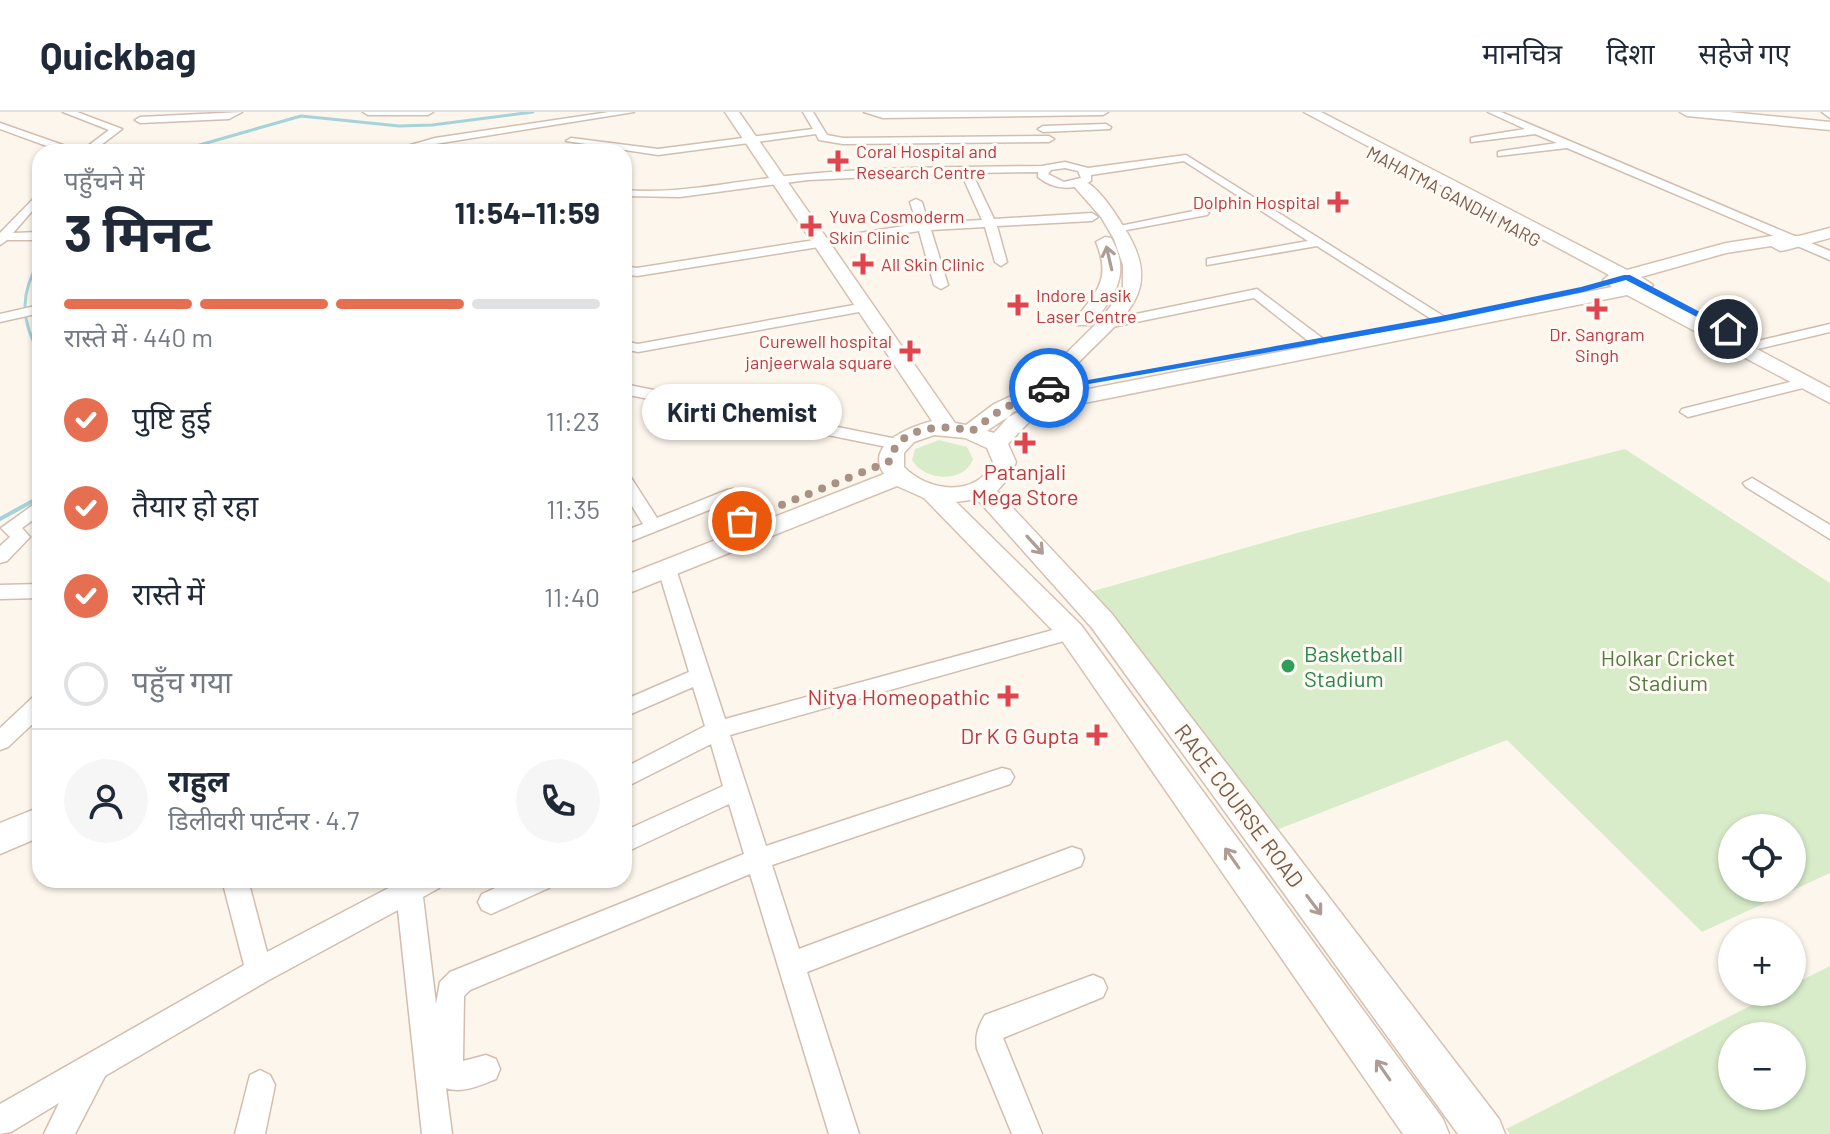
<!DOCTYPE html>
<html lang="hi">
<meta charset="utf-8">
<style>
body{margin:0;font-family:Barlow,"Noto Sans Devanagari",sans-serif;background:#f6f6f7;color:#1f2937;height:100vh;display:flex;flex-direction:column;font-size:30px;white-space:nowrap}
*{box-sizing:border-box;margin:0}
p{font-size:26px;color:#747a83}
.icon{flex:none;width:44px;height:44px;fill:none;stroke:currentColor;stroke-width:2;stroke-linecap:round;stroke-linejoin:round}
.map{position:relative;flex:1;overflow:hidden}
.side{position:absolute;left:32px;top:32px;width:600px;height:744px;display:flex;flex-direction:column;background:#fff;border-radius:24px;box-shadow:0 2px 6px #0004}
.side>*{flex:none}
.controls{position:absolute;left:1718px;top:702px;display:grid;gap:16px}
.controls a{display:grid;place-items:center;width:88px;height:88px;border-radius:50%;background:#fff;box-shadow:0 2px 6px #0004;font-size:40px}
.pin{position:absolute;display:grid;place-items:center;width:68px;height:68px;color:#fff;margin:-34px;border:4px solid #fff;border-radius:50%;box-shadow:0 2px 8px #0007}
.courier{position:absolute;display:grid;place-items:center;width:80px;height:80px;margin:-40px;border:6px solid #1a73e8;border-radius:50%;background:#fff;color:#222;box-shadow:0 2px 10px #0007}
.bubble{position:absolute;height:56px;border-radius:28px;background:#fff;box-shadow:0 2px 6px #0004;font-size:26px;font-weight:700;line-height:56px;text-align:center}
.summary em{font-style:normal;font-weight:700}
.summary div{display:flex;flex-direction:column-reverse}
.summary{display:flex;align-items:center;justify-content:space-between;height:136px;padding:0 32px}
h1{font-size:52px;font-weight:700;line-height:60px}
.bar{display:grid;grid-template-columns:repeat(4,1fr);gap:12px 8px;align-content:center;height:96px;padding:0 32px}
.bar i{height:10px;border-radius:6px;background:#e0e1e3}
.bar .active{background:#e76f51}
.bar p{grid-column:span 4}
.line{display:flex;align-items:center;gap:20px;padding:0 32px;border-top:2px solid #e0e1e3}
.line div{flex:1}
.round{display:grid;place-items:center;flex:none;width:84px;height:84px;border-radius:42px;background:#f6f6f7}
ol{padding:0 32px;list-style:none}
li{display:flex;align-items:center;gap:24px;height:88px}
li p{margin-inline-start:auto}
li .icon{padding:8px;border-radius:50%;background:#e76f51;color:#fff;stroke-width:4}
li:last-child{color:#747a83}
li i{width:44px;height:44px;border:4px solid #e0e1e3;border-radius:50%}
header{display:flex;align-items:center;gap:48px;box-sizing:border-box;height:112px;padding:0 40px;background:#fff;border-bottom:2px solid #e0e1e3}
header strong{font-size:38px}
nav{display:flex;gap:44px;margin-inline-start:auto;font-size:28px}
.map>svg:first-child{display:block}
.green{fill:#d8ecc9;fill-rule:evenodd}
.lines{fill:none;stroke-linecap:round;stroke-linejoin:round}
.stream-far1{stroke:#a5d3da;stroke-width:3}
.stream{stroke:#a5d3da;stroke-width:4}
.street-casing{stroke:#d1beb0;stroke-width:3}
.secondary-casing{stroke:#d6c0b0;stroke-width:3}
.street{fill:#fff;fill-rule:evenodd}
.secondary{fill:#fff;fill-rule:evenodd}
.oneway{stroke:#af9d94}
.route{fill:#1a73e8}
.done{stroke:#a89285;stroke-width:8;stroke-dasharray:0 14.4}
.health-dot{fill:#e0444e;stroke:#fffaf3;stroke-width:3}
.leisure-dot{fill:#2e9e5b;stroke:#fffaf3;stroke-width:3}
.labels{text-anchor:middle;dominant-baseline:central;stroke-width:6;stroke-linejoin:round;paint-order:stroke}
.far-health-label{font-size:18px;fill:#be3a42;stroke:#fffaf3;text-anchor:start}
.far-street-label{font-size:18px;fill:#7a5c4d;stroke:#fffaf3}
.health-label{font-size:22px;fill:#be3a42;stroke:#fffaf3;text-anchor:end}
.leisure-label{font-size:22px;fill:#27864d;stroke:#fffaf3;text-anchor:start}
.park-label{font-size:22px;fill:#537a41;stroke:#fffaf3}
.street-label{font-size:22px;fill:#7a5c4d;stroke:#fffaf3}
</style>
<header>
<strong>Quickbag</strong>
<nav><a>मानचित्र</a><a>दिशा</a><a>सहेजे गए</a></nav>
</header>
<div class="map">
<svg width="1830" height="1022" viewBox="0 0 1830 1022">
<rect width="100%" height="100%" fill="#fdf6ec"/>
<path class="green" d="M939,328l28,7 6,12c-9,25 -49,22 -61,1l3,-11z
M1625,337l205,134v290l-128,59 -195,-192 -238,93 -179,-241 207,-59zM1732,716h60v60h-60z
M1830,854v168h-320l-4,-5 272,-137h14v-7zM1792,924v60h-60v-60z"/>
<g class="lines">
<path class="stream-far1" d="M175,40l126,-36 98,10 33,-1 101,-13
M40,149c-21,32 -19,61 0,93"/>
<path class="stream" d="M0,407l40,-22"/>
<g class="street-casing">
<path id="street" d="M63,0h14l45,17 -30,23h-12l29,-22z
M242,0l-13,7 -89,4 -5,-3 5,-3z
M363,0h70l-5,3h-60z
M609,0h25l-199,32 -31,8h-18l49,-14z
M803,0h10l14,23 16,3 206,-2 5,3 -5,3 -206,2 -24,-4 -3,-6 -158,21 -92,-14 5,-3 87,11 155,-20z
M864,0h244l-5,3 -220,3z
M1488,0h13l329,139v9l-263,-112 -69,8v-4l4,-1 55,-8 -22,-9 -64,8v-4l4,-1 50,-8z
M1822,0h8v6z
M0,11l63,22 1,2 -9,2 -55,-20z
M1106,12l5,3 -1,2 -67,3 -5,-3 5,-3z
M315,34l5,3 -1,2 -14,1z
M1186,43l262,164 -12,3 -119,-76 -110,19v-6l5,-1 96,-17 -124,-80 -93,14v6c-18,10 -37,9 -53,-4v-5l-66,1 22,46 98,-6 6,4 -6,4 -95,5 10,36 -6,4 -6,-4 -10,-35 -54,3 17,55 -7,4 -7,-4 -15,-54 -282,45 -13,-2v-8l13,2 280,-44 -7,-22 6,-3 6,3 6,21 54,-3 -21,-47 -153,7 -128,17 -56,-1v-6c58,5 114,-10 172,-15 82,-8 164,-8 246,-9l23,-4 23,6zM1065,56l13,3 3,7 -17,4 -16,-8 3,-4z
M40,80v10l-27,31 27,-1v8h-33l-7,5v-12z
M1203,97l6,4 -2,2 -91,17 -6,-4z
M1257,177l65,49v6h-10l-58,-46 -147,30 -7,-4 7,-4z
M865,191l5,1v6l-232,42 -14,-3v-8l14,3z
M40,193v8l-40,9v-8z
M1830,212v8l-72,17 -7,-4 2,-3z
M1806,266l8,5 -3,3 -123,31 -8,-5 2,-3z
M624,272l273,55 8,5 -8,5 -273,-55z
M624,363l6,1 27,42 70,-28 6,-1 9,5 -3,4 -115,46v-13l19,-7 -19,-31z
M1752,366l78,47v14l-84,-52 -3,-4z
M40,388v15l-18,13 8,9 -23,24 -7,2v-17l10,-9 -9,-9z
M667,451l9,6 49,150 346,-94 7,2 3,5 -3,5 -7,2 -341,96 36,111 236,-78 8,2 4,7 -4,7 -238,81 27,84 273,-102 9,3 3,8 -3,8 -274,106 52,162h-30l-79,-260 -280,116 -6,6 -1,65 23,-6 10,4 4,10 -4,10c-15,6 -34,15 -50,9l6,46h-30l-24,-224 -129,70 -164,96 -30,58h-31l15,-31 -48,29 -11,2v-30l244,-139 -22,-85h26l19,72 133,-70 43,-2 -4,8 -16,9 13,107 4,-22 10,-10 294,-118 -15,-50 -105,49v-22l99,-45 -12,-42 -87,44v-20l81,-42 -12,-39 -69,30v-17l65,-28 -31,-103z
M40,472v14l-40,1v-14z
M40,584v21l-32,30 -8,3v-22l32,-30z
M513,768h40l-4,8 -58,26 -9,-4 -4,-8 4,-8z
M1093,863l10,4 4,9 -4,9 -100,41 39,96h-30l-35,-85c-2,-14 1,-22 8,-34z
M260,958l10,5 5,10 -10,49h-30l15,-59z"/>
</g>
<g class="secondary-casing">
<path id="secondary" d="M725,0h14l216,311 11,2 28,-21 39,-18 69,-68 21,-29v-24l-9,-26 -13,-22 -29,-33 8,-5c18,6 35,34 45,50 39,62 1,85 -41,128 -12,11 -21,26 -34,36 -19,14 -43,23 -63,38l7,2 19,-21 45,-17 554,-108 -9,-7 6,-5 -305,-163h17l306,158 99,-27 46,-7h27l31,-8v10l-44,12 -6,1 -9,-5 -45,7 -85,24 12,8 -7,5 184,98v15l-203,-108 -563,112 -35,15 -21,22 8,18 -5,13 -14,16 115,123 387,505 6,15h-47l-366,-506 -115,-129 -21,3 125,123 362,494 6,15h-46l-342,-495 -137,-141 -27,-12 -273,109v-19l260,-102c-20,-30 26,-47 48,-53zM934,323l31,3 22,10 6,14c-16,36 -65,30 -89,5v-14l10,-11z
M1680,0h49l101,10v8l-143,-14z
M1105,125l6,1c21,35 3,60 -20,87h-14l-3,-4c22,-29 38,-41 22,-79z
M40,695v30l-40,17v-31z"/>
</g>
<use href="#street" class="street"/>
<use href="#secondary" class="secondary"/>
</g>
<defs><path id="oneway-shaft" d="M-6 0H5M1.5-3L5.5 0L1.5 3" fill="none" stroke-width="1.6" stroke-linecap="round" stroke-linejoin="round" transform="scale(2)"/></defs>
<g class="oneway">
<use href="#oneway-shaft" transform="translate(1109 146) rotate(-103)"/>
<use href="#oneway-shaft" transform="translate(1035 433) rotate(48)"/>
<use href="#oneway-shaft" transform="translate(1232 746) rotate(-125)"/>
<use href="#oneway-shaft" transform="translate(1314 793) rotate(53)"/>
<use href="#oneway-shaft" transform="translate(1383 958) rotate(-125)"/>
</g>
<path class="route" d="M1624,163h6l102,54 -8,2 -98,-51 -43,12 -142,30 -392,69 -5,-3 397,-72 140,-29z"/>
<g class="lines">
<path class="done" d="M742,409l148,-60c7,-36 54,-37 82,-30l30,-22 47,-21"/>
</g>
<g class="health-dot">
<path d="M834 37h8v8h8v8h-8v8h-8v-8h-8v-8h8z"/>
<path d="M1334 78h8v8h8v8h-8v8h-8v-8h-8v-8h8z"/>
<path d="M807 102h8v8h8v8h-8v8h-8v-8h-8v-8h8z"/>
<path d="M859 140h8v8h8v8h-8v8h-8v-8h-8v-8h8z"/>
<path d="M1014 181h8v8h8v8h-8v8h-8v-8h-8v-8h8z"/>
<path d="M1593 185h8v8h8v8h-8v8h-8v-8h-8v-8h8z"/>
<path d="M906 227h8v8h8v8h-8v8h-8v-8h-8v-8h8z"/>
<path d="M1021 319h8v8h8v8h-8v8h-8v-8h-8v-8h8z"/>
<path d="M1004 572h8v8h8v8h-8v8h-8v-8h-8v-8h8z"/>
<path d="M1093 611h8v8h8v8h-8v8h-8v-8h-8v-8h8z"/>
</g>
<circle class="leisure-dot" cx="1288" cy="554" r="8"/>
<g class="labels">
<g class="far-health-label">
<text x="856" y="39">Coral Hospital and<tspan x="856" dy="21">Research Centre</tspan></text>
<text x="1320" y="90" text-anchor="end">Dolphin Hospital</text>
<text x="829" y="104">Yuva Cosmoderm<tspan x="829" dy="21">Skin Clinic</tspan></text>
<text x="881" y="152">All Skin Clinic</text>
<text x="1036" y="183">Indore Lasik<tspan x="1036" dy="21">Laser Centre</tspan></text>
<text x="1597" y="222" text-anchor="middle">Dr. Sangram<tspan x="1597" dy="21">Singh</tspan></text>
<text x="892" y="229" text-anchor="end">Curewell hospital<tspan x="892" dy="21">janjeerwala square</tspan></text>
</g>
<g class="far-street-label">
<text transform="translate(1454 84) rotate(28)">MAHATMA GANDHI MARG</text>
</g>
<g class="health-label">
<text x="1025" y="359" text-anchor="middle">Patanjali<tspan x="1025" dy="25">Mega Store</tspan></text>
<text x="990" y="584">Nitya Homeopathic</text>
<text x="1079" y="623">Dr K G Gupta</text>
</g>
<g class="leisure-label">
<text x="1304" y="541">Basketball<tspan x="1304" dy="25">Stadium</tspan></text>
</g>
<g class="park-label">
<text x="1668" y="545">Holkar Cricket<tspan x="1668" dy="25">Stadium</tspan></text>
</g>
<g class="street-label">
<text transform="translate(1240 693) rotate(53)">RACE COURSE ROAD</text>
</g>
</g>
</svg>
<div class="controls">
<a><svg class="icon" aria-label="locate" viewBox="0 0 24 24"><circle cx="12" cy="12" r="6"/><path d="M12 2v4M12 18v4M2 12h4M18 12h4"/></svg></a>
<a>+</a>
<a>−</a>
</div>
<div class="pin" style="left:742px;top:409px;background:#ea580c"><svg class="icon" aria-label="bag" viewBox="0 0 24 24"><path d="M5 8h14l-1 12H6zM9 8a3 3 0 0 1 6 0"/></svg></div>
<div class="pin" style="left:1728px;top:217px;background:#1f2937"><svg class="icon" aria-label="home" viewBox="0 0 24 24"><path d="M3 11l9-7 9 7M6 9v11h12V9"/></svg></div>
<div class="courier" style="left:1049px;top:276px"><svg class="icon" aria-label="car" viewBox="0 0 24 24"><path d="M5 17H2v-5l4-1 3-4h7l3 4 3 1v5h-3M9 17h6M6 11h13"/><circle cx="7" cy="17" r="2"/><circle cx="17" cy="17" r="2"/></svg></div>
<div class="bubble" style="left:642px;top:272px;width:200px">Kirti Chemist</div>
<section class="side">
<div class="summary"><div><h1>3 मिनट</h1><p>पहुँचने में</p></div><em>11:54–11:59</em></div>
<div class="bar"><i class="active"></i><i class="active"></i><i class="active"></i><i></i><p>रास्ते में · 440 m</p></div>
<ol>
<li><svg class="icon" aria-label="check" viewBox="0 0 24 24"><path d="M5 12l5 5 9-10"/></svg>पुष्टि हुई<p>11:23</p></li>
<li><svg class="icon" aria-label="check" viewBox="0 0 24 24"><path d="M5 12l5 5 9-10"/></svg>तैयार हो रहा<p>11:35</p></li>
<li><svg class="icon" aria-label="check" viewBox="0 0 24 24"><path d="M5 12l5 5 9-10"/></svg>रास्ते में<p>11:40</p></li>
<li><i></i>पहुँच गया</li>
</ol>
<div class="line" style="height:144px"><a class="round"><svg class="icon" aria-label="person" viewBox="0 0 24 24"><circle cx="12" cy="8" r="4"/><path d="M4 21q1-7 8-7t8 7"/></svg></a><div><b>राहुल</b><p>डिलीवरी पार्टनर · 4.7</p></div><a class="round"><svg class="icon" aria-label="phone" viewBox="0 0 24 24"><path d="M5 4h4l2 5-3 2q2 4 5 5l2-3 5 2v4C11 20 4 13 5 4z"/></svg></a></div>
</section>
</div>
